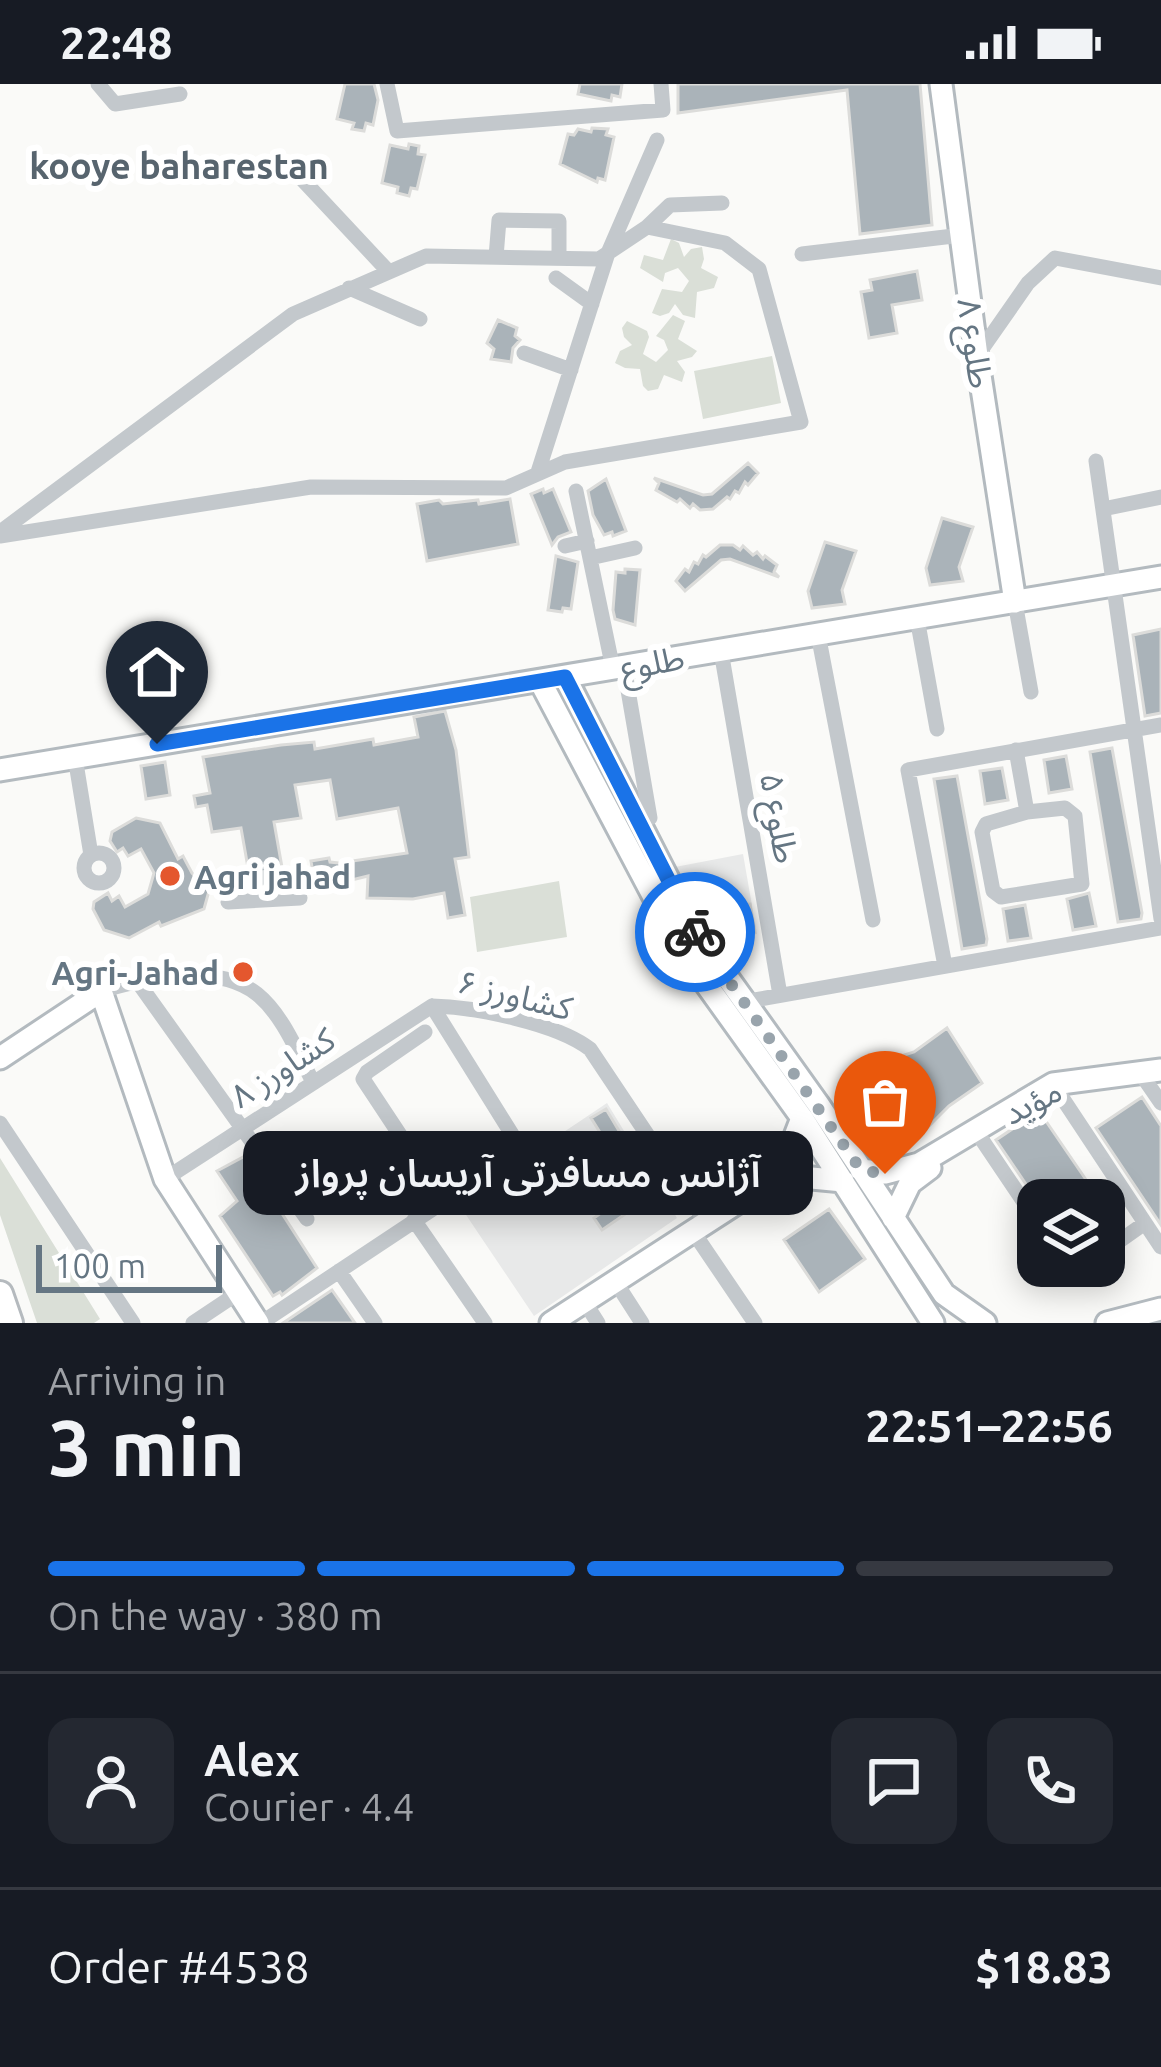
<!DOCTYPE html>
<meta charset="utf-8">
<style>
body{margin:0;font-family:Ubuntu,"Noto Sans Arabic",sans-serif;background:#242831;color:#f1f3f6;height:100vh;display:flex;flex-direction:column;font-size:45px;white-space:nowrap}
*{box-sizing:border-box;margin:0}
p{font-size:39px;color:#9ea1a6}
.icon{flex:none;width:66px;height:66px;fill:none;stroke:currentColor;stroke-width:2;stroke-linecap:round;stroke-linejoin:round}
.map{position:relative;height:1239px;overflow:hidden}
.details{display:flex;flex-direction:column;background:#171b24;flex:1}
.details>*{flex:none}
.tools{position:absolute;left:1017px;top:1095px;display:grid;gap:24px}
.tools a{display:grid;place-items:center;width:108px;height:108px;border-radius:24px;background:#171b24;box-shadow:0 6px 30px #0003;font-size:60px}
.scale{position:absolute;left:36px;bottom:30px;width:186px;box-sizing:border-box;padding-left:12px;border:6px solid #657683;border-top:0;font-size:33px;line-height:42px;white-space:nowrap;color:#657683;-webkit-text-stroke:9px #fff;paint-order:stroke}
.pin{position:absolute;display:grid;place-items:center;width:102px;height:102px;color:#fff;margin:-123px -51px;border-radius:50% 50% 50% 0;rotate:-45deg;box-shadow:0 0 12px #0007}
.pin .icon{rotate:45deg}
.courier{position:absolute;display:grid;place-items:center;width:120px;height:120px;margin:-60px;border:9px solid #1a73e8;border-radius:50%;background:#fff;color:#222;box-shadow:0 3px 15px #0007}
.bubble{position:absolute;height:84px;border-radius:24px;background:#171b24;box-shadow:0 6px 30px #0003;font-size:39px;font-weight:600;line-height:84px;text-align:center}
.overview em{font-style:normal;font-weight:600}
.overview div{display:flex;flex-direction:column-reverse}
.overview{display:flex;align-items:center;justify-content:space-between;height:204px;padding:0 48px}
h1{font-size:78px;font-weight:600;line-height:90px}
.bar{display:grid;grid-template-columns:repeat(4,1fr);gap:18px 12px;align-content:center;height:144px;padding:0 48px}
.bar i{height:15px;border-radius:9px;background:#363941}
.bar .current{background:#1a73e8}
.bar p{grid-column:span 4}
.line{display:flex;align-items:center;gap:30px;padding:0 48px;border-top:3px solid #363941}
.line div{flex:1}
.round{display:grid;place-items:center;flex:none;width:126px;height:126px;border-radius:24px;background:#242831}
.status{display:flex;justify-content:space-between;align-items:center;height:84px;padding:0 60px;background:#171b24;direction:ltr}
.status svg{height:33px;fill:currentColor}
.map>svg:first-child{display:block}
.built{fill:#e8e9e9}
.green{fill:#dadfd7}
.building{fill:#aab3b9;stroke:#dcdcda;stroke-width:3;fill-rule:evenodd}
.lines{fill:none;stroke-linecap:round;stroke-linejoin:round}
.secondary-casing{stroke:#b3babf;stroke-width:27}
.primary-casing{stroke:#b5babe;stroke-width:30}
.street{stroke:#c3c8cc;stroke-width:15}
.secondary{stroke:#fff;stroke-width:21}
.primary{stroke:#fff;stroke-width:24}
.done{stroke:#99a4ac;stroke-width:12;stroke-dasharray:0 21.6}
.route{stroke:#1a73e8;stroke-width:15}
.poi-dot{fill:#e4572e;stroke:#fff;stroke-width:4.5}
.labels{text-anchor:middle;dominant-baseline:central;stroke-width:12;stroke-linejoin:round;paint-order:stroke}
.street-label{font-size:33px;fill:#657683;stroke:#fff}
.poi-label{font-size:33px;font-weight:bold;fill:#657683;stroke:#fff;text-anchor:start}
.neighbourhood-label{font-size:36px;font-weight:bold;fill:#57646e;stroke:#fff}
</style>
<div class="status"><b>22:48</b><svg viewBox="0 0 49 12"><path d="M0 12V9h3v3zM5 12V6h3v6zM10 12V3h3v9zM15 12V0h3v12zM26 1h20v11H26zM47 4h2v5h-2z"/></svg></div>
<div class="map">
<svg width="1161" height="1239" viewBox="0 0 1161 1239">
<rect width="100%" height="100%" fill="#fafaf8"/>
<path class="built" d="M743,770l14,80 -34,6 -48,-73z
M607,1019l70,115 -143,98 -76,-113z"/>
<path class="green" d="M671,155l8,4 5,14 7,-8 11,-2 2,12 -3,9 17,9 -4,11 -17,4 -2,26 -12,-3 -8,-11 -6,9 -9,3 -8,-3 10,-24 20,3 7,-11 -11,-13 -13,5 -2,9 -23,-14 4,-13 19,5z
M673,231l12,6 -7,18 19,12 -5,6 -15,4 8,11 -3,10 -18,-7 -6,14 -10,2 -5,-5 -3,-17 -15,-1 -10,-5 5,-12 12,-6 -8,-8 -2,-9 5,-7 20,10 2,6 -6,17 13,8 12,-12 -4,-10 -8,-4z
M772,272l9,47 -78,16 -9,-48z
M559,797l8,56 -90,15 -7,-55z
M0,1074l100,161 -6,4h-57l-37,-108z"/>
<path class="building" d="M345,0h29l4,16 -5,25 -7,-2 -2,8 -12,-2 2,-6 -17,-4z
M580,0h42l-2,13 -8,-2 -1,6 -33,-7z
M678,0h242l12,141 -72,9 -13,-144 -169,23z
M592,44l16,1 -2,6 8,2 -9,43 -7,-2 -1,4 -37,-18 8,-30 6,1 4,-6 13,3z
M409,60l10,2 -1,8 7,1 -8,34 -6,-1 -2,8 -12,-3 1,-6 -16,-4 8,-38 18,4z
M917,187l5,29 -30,5 5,28 -28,5 -8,-46 11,-2 -2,-10z
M498,236l19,8 -2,8 5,4 -7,8 -2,14 -20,-3 3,-10 -7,-6z
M748,379l10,10 -10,12 -3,-3 -6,11 -4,-2 -5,8 -3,-2 -14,12 -13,1 -7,-6 -3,4 -10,-9 -3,3 -21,-12 3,-7 -5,-5 49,17 9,-1z
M606,395l20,52 -13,5 -1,-4 -8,3 -11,-20 -5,-24z
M543,405l1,4 9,-4 18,43 -13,5 -6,8 -21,-51z
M510,415l8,45 -91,17 -10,-57 22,-4 4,4 35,-4 1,4z
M942,434l31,9 -14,40 4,14 -33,4 -4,-17z
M825,458l31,9 -14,39 3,14 -33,4 -4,-17z
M720,461h13l7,5 3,-4 10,9 4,-3 6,7 2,-3 12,9 -3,7 5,5 -49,-18 -9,1 -36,31 -9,-10 9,-12 4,3 5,-10 4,2 5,-9 3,2z
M556,472l22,6 -7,47 -8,-1 -1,4 -14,-2z
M625,485l15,1 -5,55 -20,-6 -2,-9 3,-38 9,1z
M1161,545v84l-16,3 -12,-81z
M445,627l11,39 13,107 -14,2 10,56 -17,3 -4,-25 -31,6 -46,-1 1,-22 -53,13 -1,-10 -71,10 -2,-8 9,-2 -9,-51 -29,4 -5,-27 -11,2 -2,-11 16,-3 -7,-36 78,-12 33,-3 1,7 58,-10 1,6 44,-8 -4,-20zM330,696l7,39 61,-11 9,45 -68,10 -9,-1 -1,-4 -18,3 1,6 -29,6 -9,-51 27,-4 -6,-33z
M1112,664l30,165 -1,6 -23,3 -28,-170z
M1066,672l6,33 -23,4 -5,-33z
M165,678l5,33 -24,4 -5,-33z
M1002,684l6,32 -23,4 -5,-33z
M957,692l30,163 -1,6 -24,4 -28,-170z
M136,734l24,5 18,36 5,-3 9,17 17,18 -5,18 -43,17 -2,-4 -30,16 -25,-8 -11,-21 1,-7 14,-9 4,8 7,-5 6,11 23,-13 6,-21 -13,-24 -13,7 -5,-8 -6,4 -7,-11 2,-9z
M1089,809l7,33 -23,4 -6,-31z
M750,820l4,28 -27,5 -4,-31z
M1025,821l6,33 -23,3 -5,-32z
M947,944l35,55 -33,23 -46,46 -35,-33 -17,-47 63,-20z
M1142,1013l19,29v99l-65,-97z
M606,1025l50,84 -54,37 -8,-12 41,-30 -44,-70z
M1039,1027l52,76 9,13 -62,2 -42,-62z
M245,1072l72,112 -35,27 -2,-3 -7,4 -53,-80 17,-15 -20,-30z
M829,1125l36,50 -46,33 -35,-52z
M332,1206l23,33h-72z"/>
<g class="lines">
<g class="secondary-casing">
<path id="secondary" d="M941,0l36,272 38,246
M565,593l130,255 123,172 126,190 41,29
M540,597l143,271 119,166 131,205
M0,686l1161,-193
M0,974l101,-67 64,188 93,144
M861,1086l24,3 34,-9 134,-80 108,-14
M780,1091l63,6
M893,1134l17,-35 20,-15
M551,1239l229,-148 22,-57
M1107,1239l54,-14"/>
</g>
<g class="primary-casing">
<path id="primary" d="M0,1210l10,29"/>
</g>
<path class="street" d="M98,0l17,20 65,-10
M387,0l10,47 266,-21 -2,-26
M300,93l88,94
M647,143l23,-22 52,-2
M802,170l160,-19
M496,173l3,-37 60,1v37
M556,194l36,26
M349,204l71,31
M524,269l47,17
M977,272l51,-73 27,-25 106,20
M1096,377l65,458
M538,388l70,-219 49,-113
M576,407l37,178
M1103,425l58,-12
M0,448l293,-218 133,-58 173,3 48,-32 78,16 34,26 42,153 -236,40 -59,26 -195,-1 -311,49
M565,462l22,-5
M590,474l45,-10
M1015,518l16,90
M917,534l20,111
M818,550l55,286
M721,567l59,344
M624,583l26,151
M1016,666l11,62
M75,673l16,98
M1065,724l10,8 7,68 -81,13 -8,-6 -11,-59 4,-8 41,-12z
M84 784a15 15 0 1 1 30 0a15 15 0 1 1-30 0Z
M228,818l72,-4
M945,882l-37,-196 253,-45
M137,897l170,238
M101,907c45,-13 115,-29 156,3 26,21 41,60 56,88
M743,918l418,-74
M432,922c43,1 124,17 158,43l115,172
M425,948l-58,40 -4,7 80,121
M1141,990l20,29
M1053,1000l108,163
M0,1039l133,200
M976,1047l62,92
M165,1095l267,-173
M414,1136l71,103
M692,1146l63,93
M1104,1168l41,-29
M1067,1182l6,8 11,-8
M339,1187l36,52
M615,1197l27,42
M584,1217l14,22
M193,1239l45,-30
M261,1239l256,-170 1,-9 -86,-138"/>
<use href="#secondary" class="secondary"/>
<use href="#primary" class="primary"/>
</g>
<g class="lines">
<path class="done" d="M695,848l166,238 24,4"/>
<path class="route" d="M157,660l408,-67 130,255"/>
</g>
<g class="poi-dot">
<circle cx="170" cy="792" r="12"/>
<circle cx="243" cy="888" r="12"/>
</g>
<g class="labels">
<g class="street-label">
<text transform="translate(976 259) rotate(82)">طلوع ۸</text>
<text transform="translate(652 578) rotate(-10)">طلوع</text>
<text transform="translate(780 734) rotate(80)">طلوع ۵</text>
<text transform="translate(515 910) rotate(14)">کشاورز ۶</text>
<text transform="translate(282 983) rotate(-33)">کشاورز ۸</text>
<text transform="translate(1032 1017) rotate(-27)">مؤید</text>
</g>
<g class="poi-label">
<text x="194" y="792">Agri jahad</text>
<text x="219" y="888" text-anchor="end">Agri-Jahad</text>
</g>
<g class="neighbourhood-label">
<text x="179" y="81">kooye baharestan</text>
</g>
</g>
</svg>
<div class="tools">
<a><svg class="icon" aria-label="layers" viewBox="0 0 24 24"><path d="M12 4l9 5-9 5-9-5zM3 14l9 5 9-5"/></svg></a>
</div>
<div class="scale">100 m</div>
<div class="pin" style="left:885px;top:1090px;background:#ea580c"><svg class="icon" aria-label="bag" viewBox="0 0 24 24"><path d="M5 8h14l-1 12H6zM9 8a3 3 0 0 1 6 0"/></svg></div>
<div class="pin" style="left:157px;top:660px;background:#1f2937"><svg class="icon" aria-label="home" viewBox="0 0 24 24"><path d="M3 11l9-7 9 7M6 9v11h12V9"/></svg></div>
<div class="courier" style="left:695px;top:848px"><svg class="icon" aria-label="bike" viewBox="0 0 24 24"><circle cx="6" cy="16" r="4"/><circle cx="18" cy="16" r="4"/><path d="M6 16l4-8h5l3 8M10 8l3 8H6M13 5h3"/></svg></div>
<div class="bubble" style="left:243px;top:1047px;width:570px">آژانس مسافرتی آریسان پرواز</div>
</div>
<section class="details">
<div class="overview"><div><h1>3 min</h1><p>Arriving in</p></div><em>22:51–22:56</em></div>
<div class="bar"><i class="current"></i><i class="current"></i><i class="current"></i><i></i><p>On the way · 380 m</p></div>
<div class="line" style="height:216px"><a class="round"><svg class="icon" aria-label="person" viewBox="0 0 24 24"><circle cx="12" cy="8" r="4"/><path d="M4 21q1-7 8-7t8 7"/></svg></a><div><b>Alex</b><p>Courier · 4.4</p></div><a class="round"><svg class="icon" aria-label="chat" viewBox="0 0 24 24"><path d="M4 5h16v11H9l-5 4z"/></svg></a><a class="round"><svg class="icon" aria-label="phone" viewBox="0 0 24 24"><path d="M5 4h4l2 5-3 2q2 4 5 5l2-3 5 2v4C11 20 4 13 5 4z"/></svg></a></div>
<div class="line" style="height:156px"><div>Order #4538</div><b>$18.83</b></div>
</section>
